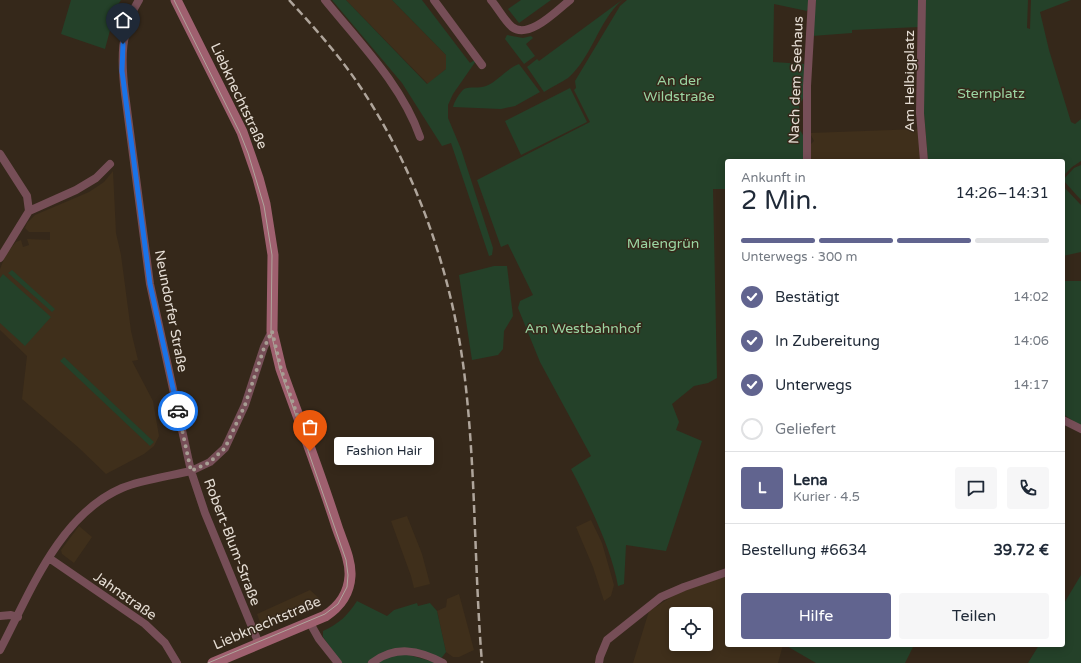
<!DOCTYPE html>
<html lang="de">
<meta charset="utf-8">
<style>
body{margin:0;font-family:"Varela Round",sans-serif;background:#f6f6f7;color:#1f2937;height:100vh;display:flex;flex-direction:column;font-size:15px;white-space:nowrap}
*{box-sizing:border-box;margin:0}
p{font-size:13px;color:#747a83}
.icon{flex:none;width:22px;height:22px;fill:none;stroke:currentColor;stroke-width:2;stroke-linecap:round;stroke-linejoin:round}
.map{position:relative;flex:1;overflow:hidden}
.details{position:absolute;left:725px;top:159px;width:340px;height:488px;display:flex;flex-direction:column;background:#fff;border-radius:4px;box-shadow:0 2px 10px #0003}
.details>*{flex:none}
.buttons{position:absolute;left:669px;top:607px;display:grid;gap:8px}
.buttons a{display:grid;place-items:center;width:44px;height:44px;border-radius:4px;background:#fff;box-shadow:0 2px 10px #0003;font-size:20px}
.pin{position:absolute;display:grid;place-items:center;width:34px;height:34px;color:#fff;margin:-41px -17px;border-radius:50% 50% 50% 0;rotate:-45deg;box-shadow:0 0 4px #0007}
.pin .icon{rotate:45deg}
.courier{position:absolute;display:grid;place-items:center;width:40px;height:40px;margin:-20px;border:3px solid #1a73e8;border-radius:50%;background:#fff;color:#222;box-shadow:0 1px 5px #0007}
.bubble{position:absolute;height:28px;border-radius:4px;background:#fff;box-shadow:0 2px 10px #0003;font-size:13px;font-weight:600;line-height:28px;text-align:center}
.head em{font-style:normal;font-weight:600}
.head div{display:flex;flex-direction:column-reverse}
.head{display:flex;align-items:center;justify-content:space-between;height:68px;padding:0 16px}
h1{font-size:26px;font-weight:600;line-height:30px}
.bar{display:grid;grid-template-columns:repeat(4,1fr);gap:6px 4px;align-content:center;height:48px;padding:0 16px}
.bar i{height:5px;border-radius:3px;background:#e0e1e3}
.bar .on{background:#61648f}
.bar p{grid-column:span 4}
.line{display:flex;align-items:center;gap:10px;padding:0 16px;border-top:1px solid #e0e1e3}
.line div{flex:1}
.round{display:grid;place-items:center;flex:none;width:42px;height:42px;border-radius:4px;background:#f6f6f7}
ol{padding:0 16px;list-style:none}
li{display:flex;align-items:center;gap:12px;height:44px}
li p{margin-inline-start:auto}
li .icon{padding:4px;border-radius:50%;background:#61648f;color:#fff;stroke-width:4}
li:last-child{color:#747a83}
li i{width:22px;height:22px;border:2px solid #e0e1e3;border-radius:50%}
.action{display:flex;gap:8px;margin-top:auto;padding:8px 16px}
.action a{flex:1;height:46px;border-radius:4px;background:#61648f;color:#fff;font-size:16px;font-weight:600;line-height:46px;text-align:center}
.action a+a{background:#f6f6f7;color:#1f2937}
.map>svg:first-child{display:block}
.built{fill:#3f2f1b;fill-rule:evenodd}
.green{fill:#244129}
.lines{fill:none;stroke-linecap:round;stroke-linejoin:round}
.street{stroke:#764e57;stroke-width:8}
.secondary{stroke:#9f606f;stroke-width:11}
.tram{stroke:#afa59b;stroke-width:1}
.rail{stroke:#afa59b;stroke-width:2.5;stroke-dasharray:8 4;stroke-linecap:butt}
.done{stroke:#a79e93;stroke-width:4;stroke-dasharray:0 7.2}
.route{stroke:#1a73e8;stroke-width:5}
.labels{text-anchor:middle;dominant-baseline:central;stroke-width:3;stroke-linejoin:round;paint-order:stroke}
.park-label{font-size:14px;fill:#9ad5a2;stroke:#35281a}
.street-label{font-size:14px;fill:#e5ddd4;stroke:#35281a}
</style>
<div class="map">
<svg width="1081" height="663" viewBox="0 0 1081 663">
<rect width="100%" height="100%" fill="#35281a"/>
<path class="built" d="M346,0h46l54,55v14l-18,15z
M919,129l3,32h-112v-16l4,-4 -4,-8z
M113,171l3,62 5,22 10,76 7,29 -6,1 21,40 6,35 -5,10 -10,8 -38,20 -27,-26 -57,-49 5,-43 -27,-26v-61l6,-15 10,-12 5,-2 2,7 6,-2 -2,-6 23,1v-8h-21l-4,-4 2,-5 8,-8 54,-23 15,-10z
M407,516l15,38 8,30 -16,4 -3,-12 -20,-55z
M591,520l11,23 12,42 -3,11 -7,5 -11,-34 -17,-40z
M79,526l13,11 -18,26 -12,-9 -1,-4z
M727,576v69h56l-5,18h-145l16,-52 27,-17 41,-16zM676,614h30v30h-30z
M310,590l12,11 -12,8 -48,19 -5,-14z
M459,594l15,56 -15,7h-6l-7,-5 -9,-41 9,-4 1,-8z"/>
<path class="green" d="M71,0h50l-5,8 -11,41 -44,-15z
M332,0h14l81,84 19,-15v-14l-54,-55h30l48,63 8,-5 -25,36 -5,11v13l13,31 32,99 -1,7 -3,1 -38,-113 -9,3 -40,-63z
M521,0h30l-32,23 -11,-14z
M622,0c-24,22 -30,57 -54,78 -7,5 -17,9 -24,14l-17,-25 10,-8 2,2z
M627,0h181l2,4 -3,7 -33,-7 -1,58 31,2v33l-5,8 1,25 4,7 1,24h-78v28h-14l4,189 -9,5 -14,3 -22,18 7,18 -3,8 26,11 -36,110 -40,-6 -2,39 -6,2c-6,-36 -30,-85 -47,-117l20,-13 -51,-94 -22,-54 2,-7 13,-6 -25,-51 -7,3 -24,-67 113,-58 -16,-32 2,-2 -1,-7 45,-75z
M816,0h104l-1,27 -67,3v3l-40,3z
M925,0h103l-1,28 3,1 1,-29h40l-31,12 9,38 22,72 4,2 6,-5v42l-9,6 -9,9v-15h-135l-5,-60z
M507,35l16,3 8,-2 2,2 -7,6 9,12 -11,8 -19,-25z
M519,64l21,28 -25,14 -14,3 -48,-2c1,-5 7,-15 11,-18 5,-3 15,0 22,-3 12,-5 20,-17 33,-22z
M570,88l17,34 -66,33 -16,-34z
M1081,165v35l-18,-20 11,-12z
M1063,186l18,19v47l-18,4z
M494,266h13l6,50 -9,15 -1,18 -5,6 -26,5 -13,-85z
M12,270l43,39 -3,3 -44,-39z
M3,274l48,43 -26,29 -25,-23v-45z
M1063,281h18v145l-18,-12z
M64,357l90,85 -4,4 -90,-85z
M1081,575v88h-53l11,-18h24v-40z
M357,601l30,15 7,-6 23,-7 1,3 12,-3 7,8 9,41 -6,8 -33,-10 -40,13h-25l-19,-26v-6c16,-7 25,-16 34,-30z
M785,645h129l-9,18h-89z
M390,655h19l29,8h-61z"/>
<g class="lines">
<path class="street" d="M325,0c34,42 77,85 95,137
M434,0l48,65
M491,0c7,8 13,20 21,27 17,13 45,-17 58,-27
M922,0l-2,113 4,48
M0,154l27,42 2,15
M807,161v-75l5,-86
M0,258l29,-47 47,-21 20,-12 14,-14
M1063,420l18,9
M49,558l96,66 20,19 12,20
M0,616l11,-1 7,2
M310,623l9,16 19,24
M259,644l-54,-131 -14,-42 19,-9 15,-14 20,-43 19,-58 8,-16
M0,650c30,-57 59,-135 122,-162 19,-8 48,-12 69,-17l-41,-187 -25,-190c-4,-33 -5,-65 14,-94
M372,663c23,-18 47,-13 71,0
M599,663l1,-6 7,-17 54,-43 23,-10 43,-15"/>
<path class="secondary" d="M176,0l66,132 16,46 7,26 8,51 -1,76 9,38c19,53 39,105 56,158 5,15 14,33 13,49 -1,18 -11,31 -25,40l-112,47"/>
<path class="tram" d="M174,0l66,133 8,20 16,53 8,49 -1,78 9,37 66,190 2,15 -1,12 -9,17 -13,10 -117,49"/>
<path class="rail" d="M289,0c24,26 48,53 68,82 58,85 94,188 107,289 12,97 10,195 18,292"/>
</g>
<g class="lines">
<path class="done" d="M178,411l13,60 19,-9 15,-14 20,-43 19,-57 8,-17 9,38 29,82"/>
<path class="route" d="M123,44l-1,27 3,23 25,190 28,127"/>
</g>
<g class="labels">
<g class="park-label">
<text x="679" y="80">An der<tspan x="679" dy="16">Wildstraße</tspan></text>
<text x="991" y="93">Sternplatz</text>
<text x="663" y="243">Maiengrün</text>
<text x="583" y="328">Am Westbahnhof</text>
</g>
<g class="street-label">
<text transform="translate(796 80) rotate(-88)">Nach dem Seehaus</text>
<text transform="translate(909 81) rotate(-90)">Am Helbigplatz</text>
<text transform="translate(239 96) rotate(65)">Liebknechtstraße</text>
<text transform="translate(171 311) rotate(79)">Neundorfer Straße</text>
<text transform="translate(232 542) rotate(69)">Robert-Blum-Straße</text>
<text transform="translate(125 596) rotate(35)">Jahnstraße</text>
<text transform="translate(267 623) rotate(-23)">Liebknechtstraße</text>
</g>
</g>
</svg>
<div class="buttons">
<a><svg class="icon" aria-label="locate" viewBox="0 0 24 24"><circle cx="12" cy="12" r="6"/><path d="M12 2v4M12 18v4M2 12h4M18 12h4"/></svg></a>
</div>
<div class="pin" style="left:310px;top:451px;background:#ea580c"><svg class="icon" aria-label="bag" viewBox="0 0 24 24"><path d="M5 8h14l-1 12H6zM9 8a3 3 0 0 1 6 0"/></svg></div>
<div class="pin" style="left:123px;top:44px;background:#1f2937"><svg class="icon" aria-label="home" viewBox="0 0 24 24"><path d="M3 11l9-7 9 7M6 9v11h12V9"/></svg></div>
<div class="courier" style="left:178px;top:411px"><svg class="icon" aria-label="car" viewBox="0 0 24 24"><path d="M5 17H2v-5l4-1 3-4h7l3 4 3 1v5h-3M9 17h6M6 11h13"/><circle cx="7" cy="17" r="2"/><circle cx="17" cy="17" r="2"/></svg></div>
<div class="bubble" style="left:334px;top:437px;width:100px">Fashion Hair</div>
<section class="details">
<div class="head"><div><h1>2 Min.</h1><p>Ankunft in</p></div><em>14:26–14:31</em></div>
<div class="bar"><i class="on"></i><i class="on"></i><i class="on"></i><i></i><p>Unterwegs · 300 m</p></div>
<ol>
<li><svg class="icon" aria-label="check" viewBox="0 0 24 24"><path d="M5 12l5 5 9-10"/></svg>Bestätigt<p>14:02</p></li>
<li><svg class="icon" aria-label="check" viewBox="0 0 24 24"><path d="M5 12l5 5 9-10"/></svg>In Zubereitung<p>14:06</p></li>
<li><svg class="icon" aria-label="check" viewBox="0 0 24 24"><path d="M5 12l5 5 9-10"/></svg>Unterwegs<p>14:17</p></li>
<li><i></i>Geliefert</li>
</ol>
<div class="line" style="height:72px"><b class="round" style="background:#61648f;color:#fff">L</b><div><b>Lena</b><p>Kurier · 4.5</p></div><a class="round"><svg class="icon" aria-label="chat" viewBox="0 0 24 24"><path d="M4 5h16v11H9l-5 4z"/></svg></a><a class="round"><svg class="icon" aria-label="phone" viewBox="0 0 24 24"><path d="M5 4h4l2 5-3 2q2 4 5 5l2-3 5 2v4C11 20 4 13 5 4z"/></svg></a></div>
<div class="line" style="height:52px"><div>Bestellung #6634</div><b>39.72 €</b></div>
<div class="action"><a>Hilfe</a><a>Teilen</a></div>
</section>
</div>
